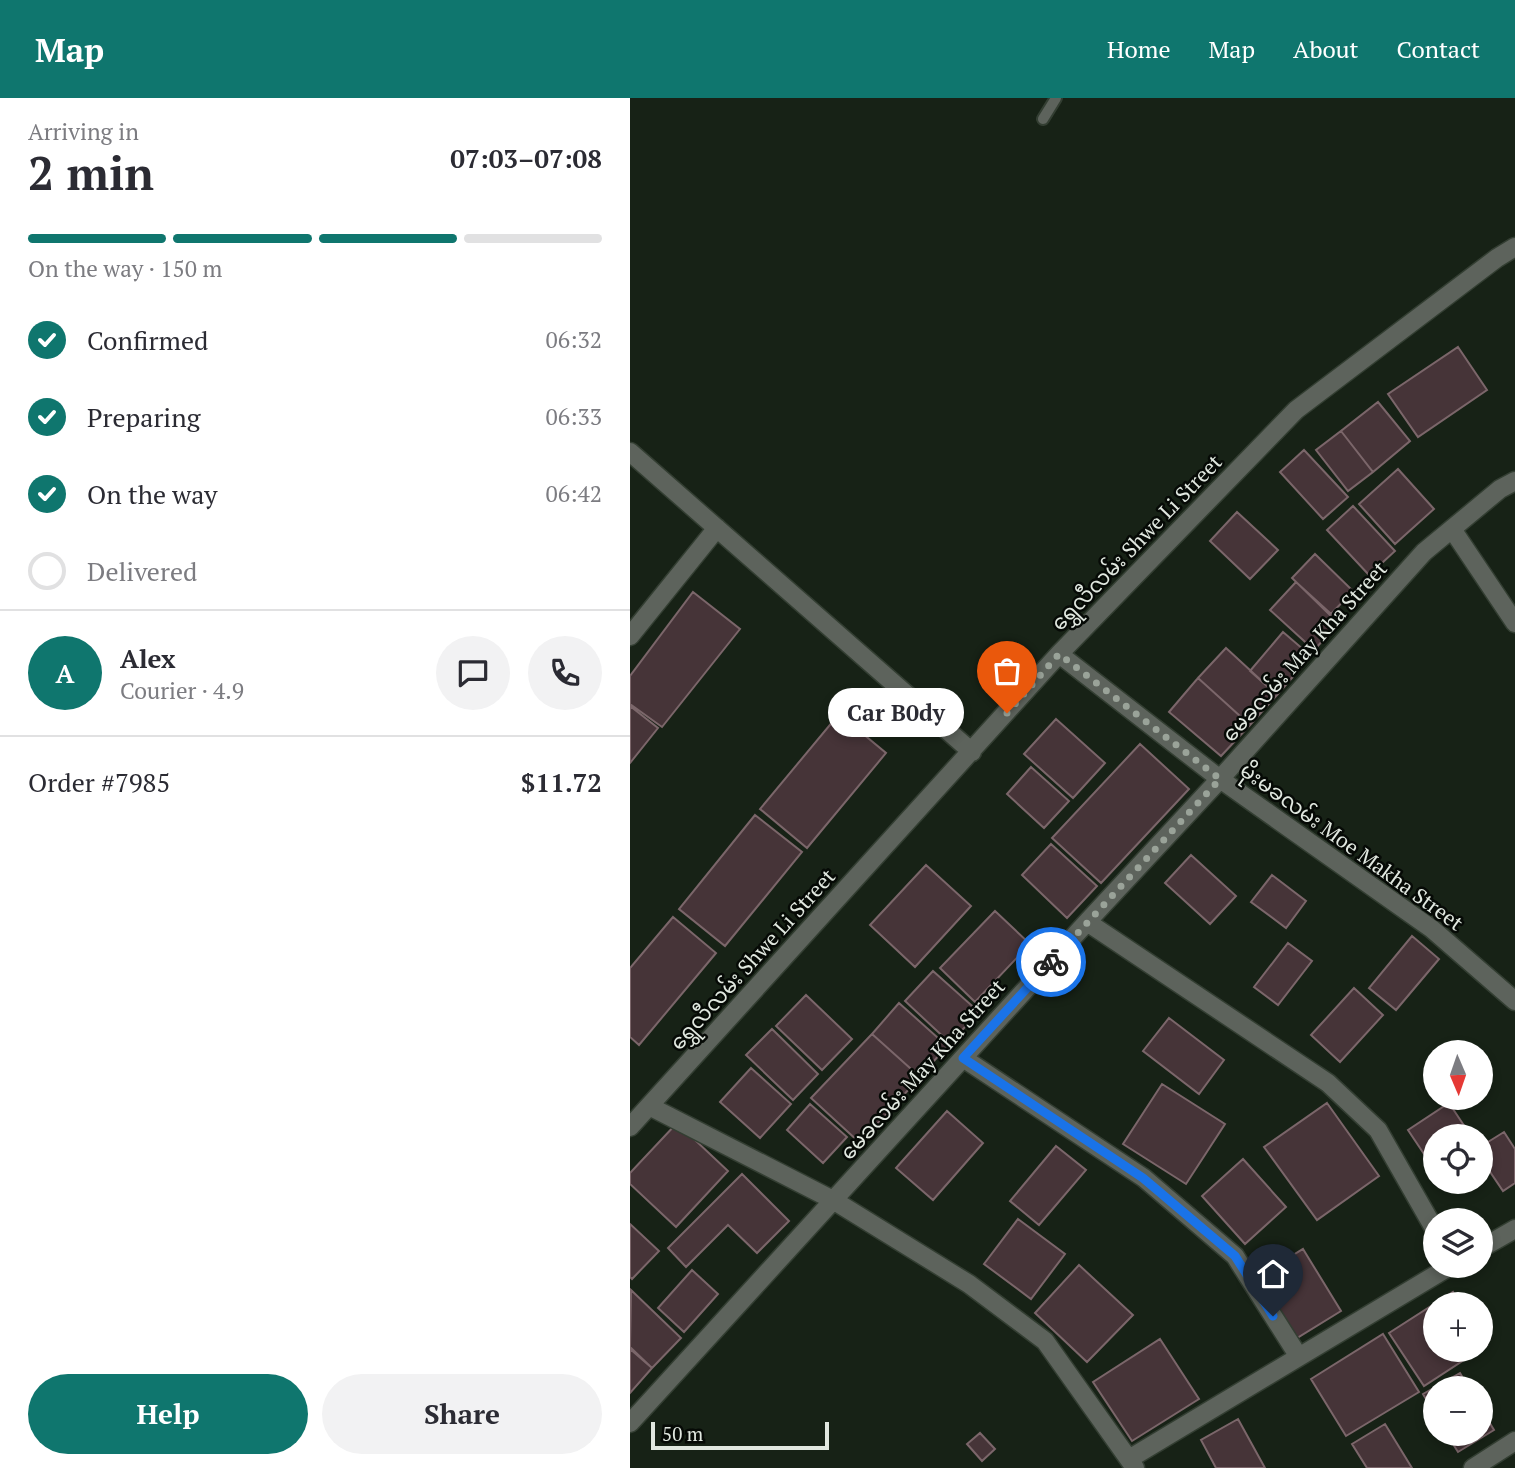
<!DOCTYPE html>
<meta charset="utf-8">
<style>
body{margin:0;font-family:"PT Serif","Noto Sans Myanmar",serif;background:#f2f2f3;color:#2b2b33;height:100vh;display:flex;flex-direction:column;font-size:26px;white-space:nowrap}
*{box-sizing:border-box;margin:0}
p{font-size:23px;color:#7c7c81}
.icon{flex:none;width:38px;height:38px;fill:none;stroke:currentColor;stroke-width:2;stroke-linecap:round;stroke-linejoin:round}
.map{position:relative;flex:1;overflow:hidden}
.side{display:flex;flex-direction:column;background:#fff;width:630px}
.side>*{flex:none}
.needle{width:46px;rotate:178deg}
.tools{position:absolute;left:793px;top:942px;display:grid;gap:14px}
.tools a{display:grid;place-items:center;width:70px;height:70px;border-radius:50%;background:#fff;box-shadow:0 4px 10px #0003;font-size:35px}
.scale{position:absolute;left:21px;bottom:18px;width:178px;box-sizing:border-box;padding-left:7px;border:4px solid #e1e8e0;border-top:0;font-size:19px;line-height:24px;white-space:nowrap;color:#e1e8e0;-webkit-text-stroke:5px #060a06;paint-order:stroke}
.pin{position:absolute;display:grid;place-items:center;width:60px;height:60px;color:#fff;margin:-72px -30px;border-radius:50% 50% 50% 0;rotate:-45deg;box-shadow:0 0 7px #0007}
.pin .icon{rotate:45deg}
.courier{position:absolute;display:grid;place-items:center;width:70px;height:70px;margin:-35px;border:5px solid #1a73e8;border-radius:50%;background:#fff;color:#222;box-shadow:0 2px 9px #0007}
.bubble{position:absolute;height:49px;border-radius:24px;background:#fff;box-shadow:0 4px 10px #0003;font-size:23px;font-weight:600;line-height:49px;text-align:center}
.headline em{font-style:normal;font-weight:600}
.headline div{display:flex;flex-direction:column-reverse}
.headline{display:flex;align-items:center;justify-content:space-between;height:119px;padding:0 28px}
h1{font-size:46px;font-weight:600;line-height:52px}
.bar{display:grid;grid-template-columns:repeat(4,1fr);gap:10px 7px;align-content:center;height:84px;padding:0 28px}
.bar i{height:9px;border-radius:5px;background:#e1e1e2}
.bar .selected{background:#0f766e}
.bar p{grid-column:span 4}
.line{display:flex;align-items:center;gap:18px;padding:0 28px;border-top:2px solid #e1e1e2}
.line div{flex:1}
.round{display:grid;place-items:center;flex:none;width:74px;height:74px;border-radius:37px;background:#f2f2f3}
ol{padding:0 28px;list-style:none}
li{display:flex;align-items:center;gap:21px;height:77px}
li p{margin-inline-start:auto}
li .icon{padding:7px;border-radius:50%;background:#0f766e;color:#fff;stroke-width:4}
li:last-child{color:#7c7c81}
li i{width:38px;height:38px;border:4px solid #e1e1e2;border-radius:50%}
.cta{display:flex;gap:14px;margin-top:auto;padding:14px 28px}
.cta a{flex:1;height:80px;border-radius:42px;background:#0f766e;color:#fff;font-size:28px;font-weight:600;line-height:80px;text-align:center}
.cta a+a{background:#f2f2f3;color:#2b2b33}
header{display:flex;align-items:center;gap:42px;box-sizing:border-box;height:98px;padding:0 35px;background:#0f766e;color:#fff}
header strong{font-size:33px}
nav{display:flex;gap:38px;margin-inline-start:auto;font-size:24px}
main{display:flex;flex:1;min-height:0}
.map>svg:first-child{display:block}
.building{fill:#463438;stroke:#7b666a;stroke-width:2}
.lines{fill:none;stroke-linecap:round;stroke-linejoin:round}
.service-casing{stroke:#333e32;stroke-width:14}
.minor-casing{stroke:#333e32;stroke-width:21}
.service{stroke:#5d635c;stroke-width:10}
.minor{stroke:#5d635c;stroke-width:18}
.done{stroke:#9aa399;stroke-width:7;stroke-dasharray:0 12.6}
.route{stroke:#1a73e8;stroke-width:9}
.labels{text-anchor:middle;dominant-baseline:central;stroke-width:5;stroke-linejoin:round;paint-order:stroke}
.street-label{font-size:21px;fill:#e1e8e0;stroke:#060a06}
</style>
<header>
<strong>Map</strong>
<nav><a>Home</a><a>Map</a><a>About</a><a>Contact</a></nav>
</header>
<main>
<section class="side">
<div class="headline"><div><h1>2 min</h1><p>Arriving in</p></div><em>07:03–07:08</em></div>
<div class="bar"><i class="selected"></i><i class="selected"></i><i class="selected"></i><i></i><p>On the way · 150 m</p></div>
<ol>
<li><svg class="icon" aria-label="check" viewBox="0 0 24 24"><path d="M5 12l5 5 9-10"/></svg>Confirmed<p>06:32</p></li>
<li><svg class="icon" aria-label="check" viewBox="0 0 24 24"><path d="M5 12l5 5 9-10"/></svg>Preparing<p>06:33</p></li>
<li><svg class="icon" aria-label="check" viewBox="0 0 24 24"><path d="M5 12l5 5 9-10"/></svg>On the way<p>06:42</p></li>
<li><i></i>Delivered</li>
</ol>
<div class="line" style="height:126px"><b class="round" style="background:#0f766e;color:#fff">A</b><div><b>Alex</b><p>Courier · 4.9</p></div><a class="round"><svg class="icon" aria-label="chat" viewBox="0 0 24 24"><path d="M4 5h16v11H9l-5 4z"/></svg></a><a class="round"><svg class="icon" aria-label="phone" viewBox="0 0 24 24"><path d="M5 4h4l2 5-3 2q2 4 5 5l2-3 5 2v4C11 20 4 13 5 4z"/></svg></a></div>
<div class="line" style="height:91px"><div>Order #7985</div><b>$11.72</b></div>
<div class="cta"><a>Help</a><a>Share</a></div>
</section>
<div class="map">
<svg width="885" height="1370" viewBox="0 0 885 1370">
<rect width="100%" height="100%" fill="#172216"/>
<path class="building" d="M828,249l29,43 -69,47 -30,-43z
M748,304l32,39 -37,31 -32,-41z
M711,333l32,41 -25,19 -32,-41z
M674,352l44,47 -25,22 -43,-47z
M768,371l36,40 -39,35 -36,-40z
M723,408l42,45 -26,24 -42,-45z
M607,414l41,38 -28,29 -40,-38z
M685,456l38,37 -23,24 -38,-37z
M666,484l44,40 -26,28 -44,-40z
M63,494l47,37 -78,98 -32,-23v-28z
M653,534l28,24 -34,39 -27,-24z
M596,550l51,47 -27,30 -52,-47z
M568,580l52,47 -29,31 -52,-44z
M0,608l28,22 -28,35z
M209,616l47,39 -79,95 -47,-39z
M426,621l49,44 -32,35 -49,-44z
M510,646l49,45 -88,94 -49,-45z
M401,669l38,34 -25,27 -37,-34z
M125,717l47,37 -77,94 -46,-37z
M421,746l46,42 -30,32 -45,-43z
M561,757l45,41 -26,28 -45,-41z
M296,767l45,41 -56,61 -45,-42z
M642,777l34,26 -20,27 -35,-26z
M365,813l35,33 -55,58 -35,-34z
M43,819l43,36 -77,92 -9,-8v-69z
M782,838l27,23 -43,51 -27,-22z
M658,845l24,18 -34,44 -24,-18z
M303,873l46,41 -29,31 -45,-42z
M724,890l29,27 -43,47 -29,-27z
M176,897l46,44 -30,31 -46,-44z
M269,905l48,43 -27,31 -48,-43z
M539,920l55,42 -25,34 -56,-43z
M142,931l46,45 -25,26 -47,-45z
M242,936l48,43 -60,66 -49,-45z
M121,970l40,36 -31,34 -40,-36z
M532,986l63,40 -39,60 -63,-40z
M697,1005l52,73 -62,44 -53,-73z
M819,1005l22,33h-36v24l-5,3 -22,-33z
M180,1006l37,33 -24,26 -36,-33z
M317,1013l36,32 -50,57 -37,-32z
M47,1025l51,48 -52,56 -46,-43v-11z
M874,1034l11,17v34l-12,8 -23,-34v-10z
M426,1048l30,24 -47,55 -29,-24z
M613,1061l43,48 -41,37 -43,-48z
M112,1076l47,47 -32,32 -29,-28 -42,42 -18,-19z
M388,1121l47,35 -34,45 -47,-35z
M0,1126l29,27 -27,28 -2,-2z
M673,1151l38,62 -44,27 -38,-62z
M449,1167l54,50 -46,47 -52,-49z
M62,1172l26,24 -34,38 -26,-24z
M1,1192l50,48 -29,30 -22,-21z
M823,1194l7,12h-25v45h45v-14l7,10 -63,41 -35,-53z
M753,1236l36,58 -73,44 -35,-57z
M530,1241l39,60 -67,42 -39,-59z
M0,1251l22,19 -22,25z
M830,1275l9,15h-34v26l-12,-20z
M850,1309l14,23 -36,22 -12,-19h34z
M608,1321l27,49h-49l-15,-28z
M755,1326l27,44h-45l-15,-24z
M350,1335l15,16 -13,12 -15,-17z"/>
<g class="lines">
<g class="service-casing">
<path id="service" d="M413,21l13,-21"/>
</g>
<g class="minor-casing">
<path id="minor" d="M0,354l342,300
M822,431l63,94
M0,538l87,-108
M429,556l161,125 212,150 83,72
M457,824l241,161 50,47 57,100
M333,960l181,120 91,78 64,101
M19,1008l184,94 136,84 76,57 90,127
M0,1029l429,-473 237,-244 201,-152 18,-11
M850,1151l35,-20
M0,1325l457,-501 133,-143 204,-227 76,-63 15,-8
M499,1361l323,-194
M843,1370l42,-27"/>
</g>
<use href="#service" class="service"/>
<use href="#minor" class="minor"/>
</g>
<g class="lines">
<path class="done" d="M377,615l52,-59 161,125 -169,183"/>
<path class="route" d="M421,864l-88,96 180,120 92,78 38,60"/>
</g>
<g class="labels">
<g class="street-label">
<text transform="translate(506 444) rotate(-46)">ရွှေလီလမ်း Shwe Li Street</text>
<text transform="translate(674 553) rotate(-48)">မေခလမ်း May Kha Street</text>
<text transform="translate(722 748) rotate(36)">မိုးမခလမ်း Moe Makha Street</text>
<text transform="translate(122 861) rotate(-48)">ရွှေလီလမ်း Shwe Li Street</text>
<text transform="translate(292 971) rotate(-48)">မေခလမ်း May Kha Street</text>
</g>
</g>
</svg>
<div class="tools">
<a><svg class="needle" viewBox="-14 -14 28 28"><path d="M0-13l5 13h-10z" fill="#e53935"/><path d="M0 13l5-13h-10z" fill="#7c7c81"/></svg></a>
<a><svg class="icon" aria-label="locate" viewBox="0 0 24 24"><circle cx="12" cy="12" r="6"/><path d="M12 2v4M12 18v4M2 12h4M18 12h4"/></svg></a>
<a><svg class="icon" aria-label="layers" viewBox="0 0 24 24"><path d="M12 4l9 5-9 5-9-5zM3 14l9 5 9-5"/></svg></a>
<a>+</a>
<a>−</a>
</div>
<div class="scale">50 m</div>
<div class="pin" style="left:377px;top:615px;background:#ea580c"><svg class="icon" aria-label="bag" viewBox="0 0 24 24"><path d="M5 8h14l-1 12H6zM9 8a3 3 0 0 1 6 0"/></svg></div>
<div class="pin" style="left:643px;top:1218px;background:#1f2937"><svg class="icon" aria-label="home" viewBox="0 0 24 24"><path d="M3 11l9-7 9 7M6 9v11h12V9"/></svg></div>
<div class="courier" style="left:421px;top:864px"><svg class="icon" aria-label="bike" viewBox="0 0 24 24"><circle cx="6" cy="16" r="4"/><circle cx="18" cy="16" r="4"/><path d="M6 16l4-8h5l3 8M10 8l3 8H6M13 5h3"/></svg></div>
<div class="bubble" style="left:198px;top:590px;width:136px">Car B0dy</div>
</div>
</main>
